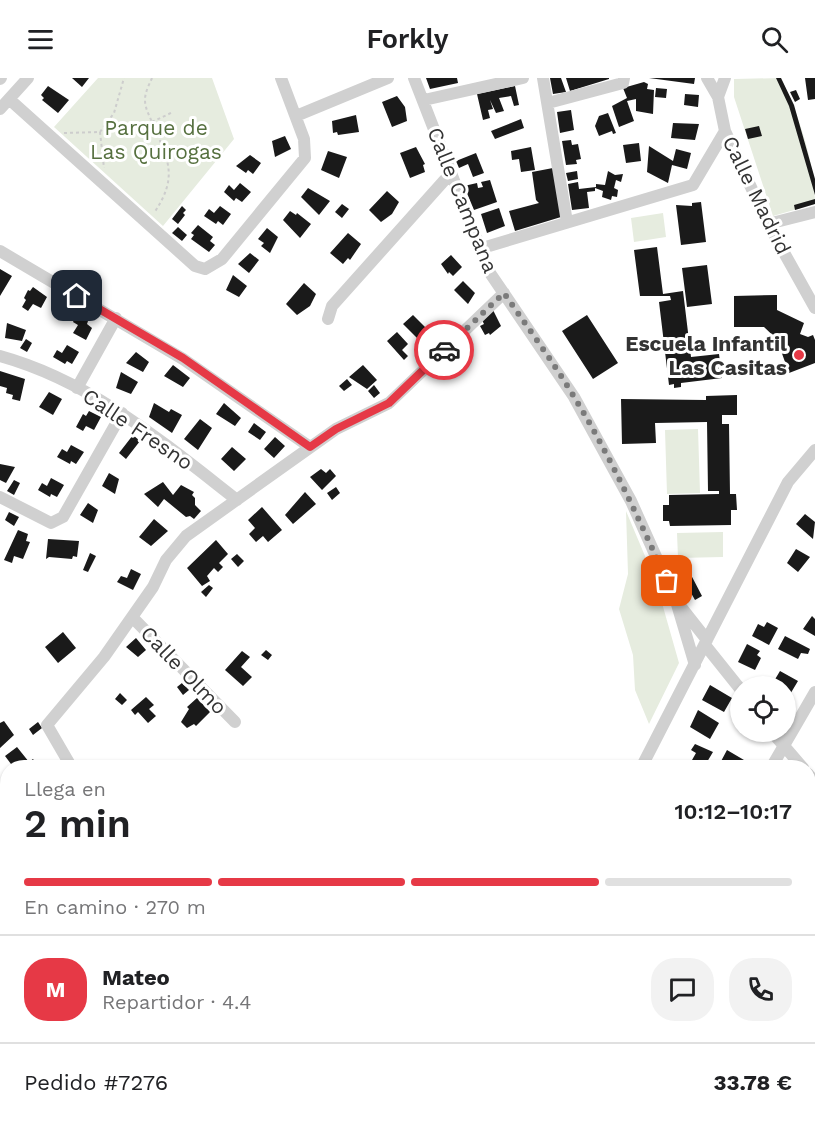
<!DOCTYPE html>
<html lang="es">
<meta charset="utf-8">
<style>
body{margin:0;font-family:"Work Sans",sans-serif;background:#f2f2f2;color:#202124;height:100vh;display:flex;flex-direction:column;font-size:22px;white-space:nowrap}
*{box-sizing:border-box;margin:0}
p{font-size:20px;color:#757577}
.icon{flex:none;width:33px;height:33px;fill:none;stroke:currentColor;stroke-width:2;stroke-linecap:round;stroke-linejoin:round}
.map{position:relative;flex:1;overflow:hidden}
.details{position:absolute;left:0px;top:682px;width:816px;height:374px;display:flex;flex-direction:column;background:#fff;border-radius:24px 24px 0 0;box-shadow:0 2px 4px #0004}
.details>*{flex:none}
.buttons{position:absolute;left:730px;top:598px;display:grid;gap:12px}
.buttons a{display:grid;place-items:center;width:66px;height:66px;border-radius:50%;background:#fff;box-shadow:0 2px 4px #0004;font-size:30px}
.pin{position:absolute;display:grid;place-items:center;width:51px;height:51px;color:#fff;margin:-26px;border-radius:12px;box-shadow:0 3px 9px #0006}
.courier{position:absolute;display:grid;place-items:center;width:60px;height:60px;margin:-30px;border:4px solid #e63946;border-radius:50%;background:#fff;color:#222;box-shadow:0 2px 8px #0007}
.head em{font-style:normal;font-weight:600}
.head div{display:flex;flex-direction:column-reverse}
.head{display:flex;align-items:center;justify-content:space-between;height:102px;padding:0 24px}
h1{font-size:39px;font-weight:600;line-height:45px}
.bar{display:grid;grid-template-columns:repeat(4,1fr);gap:9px 6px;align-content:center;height:72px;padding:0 24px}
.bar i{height:8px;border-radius:4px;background:#e0e0e0}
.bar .current{background:#e63946}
.bar p{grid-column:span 4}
.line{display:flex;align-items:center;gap:15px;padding:0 24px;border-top:2px solid #e0e0e0}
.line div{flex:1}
.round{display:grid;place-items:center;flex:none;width:63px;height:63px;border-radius:24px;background:#f2f2f2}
header{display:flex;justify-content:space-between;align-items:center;height:78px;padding:0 24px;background:#fff;font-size:27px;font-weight:600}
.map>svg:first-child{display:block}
.green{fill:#e6ecdf}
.building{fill:#1a1a1a}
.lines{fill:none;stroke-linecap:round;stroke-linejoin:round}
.path{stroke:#cdcdcd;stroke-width:2;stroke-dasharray:3 3;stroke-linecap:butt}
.minor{stroke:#d0d0d0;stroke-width:12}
.done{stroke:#7a7a7a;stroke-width:6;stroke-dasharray:0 10.8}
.route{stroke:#e63946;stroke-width:8}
.poi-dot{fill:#e63946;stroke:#fff;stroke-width:2}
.labels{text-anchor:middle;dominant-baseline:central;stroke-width:6;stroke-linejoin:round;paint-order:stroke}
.park-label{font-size:21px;fill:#56703f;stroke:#fff}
.street-label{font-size:21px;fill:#333;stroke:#fff}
.poi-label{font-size:21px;font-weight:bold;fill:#333;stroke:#fff;text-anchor:end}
</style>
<header><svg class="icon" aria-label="menu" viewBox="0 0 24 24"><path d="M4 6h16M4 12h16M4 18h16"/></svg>Forkly<svg class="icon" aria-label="search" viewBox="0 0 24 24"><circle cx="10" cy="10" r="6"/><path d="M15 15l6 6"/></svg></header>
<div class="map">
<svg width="815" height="1055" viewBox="0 0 815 1055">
<rect width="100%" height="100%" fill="#fff"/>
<path class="green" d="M98,0h114l22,61 -71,87 -109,-99z
M781,0c18,39 34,83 34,126l-42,12 -39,-119v-18z
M663,135l3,24 -32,5 -3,-24z
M698,351l2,64 -33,1 -2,-64z
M626,433l30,71 23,81 -30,61 -14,-34 -2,-35 -14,-46 9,-35z
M723,454v25l-45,1 -1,-25z
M0,824l8,14v210h331l12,7h-351z
M444,1048h175l2,7h-183z"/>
<path class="building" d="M72,0h17l-7,9z
M426,0h31l1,5 -28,6z
M550,0h11l5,14 -13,2z
M566,0h43v1l-39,12z
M649,0h46l-1,6z
M776,0h5l13,27 21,74v16l-26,-89z
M805,0h10v21l-7,1z
M644,4l4,2 -1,5 7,1 -1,24 -17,-3v-12l-9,2 7,20 -15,6 -7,-21 15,-8 -4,-10z
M48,8l21,14 -11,13 -16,-13 2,-2 -3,-3z
M515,8l4,19 -5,1 -3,-10 -12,2 5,13 -8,2 -6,-13 3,9 -5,1 2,8 -7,2 -6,-26z
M656,10l11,1 -1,9 -11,-1z
M796,12l4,9 -5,3 -5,-10z
M685,16l14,1 -1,12 -14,-2z
M397,18l8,11 2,14 -15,6 -10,-25z
M571,32l3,20 -14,3 -3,-21z
M608,35l8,20 -3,1 -1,-3 -13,5 -4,-10 4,-10z
M356,37l3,17 -21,3 -1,-3 -4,1 -1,-12z
M521,41l3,9 -29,11 -4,-8z
M673,45l26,1 -4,16 -24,-2z
M759,48l3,10 -14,3 -3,-10z
M285,58l6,13 -16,8 -3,-16z
M571,62l1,5 6,-1 3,15 -5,1 1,4 -11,1 -4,-24z
M639,65l2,18 -15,2 -3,-18z
M649,68l24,15 3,-12 15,4 -4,16 -15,-4 -4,18 -21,-11z
M416,69l9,17 -2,1 2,7 -15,6 -10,-25z
M531,69l4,23 -14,2 -2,-13 -7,1 -1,-9z
M328,73l19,6 -8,21 -18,-8z
M476,75l8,20 -11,4 -5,-13 -9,4 -3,-7z
M250,77l11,8 -8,11 -5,-4 -2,3 -10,-7z
M553,90l8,49 -46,14 -6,-20 30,-8 -3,-3 -4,-28z
M577,93l1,8 -10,2 -2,-8z
M608,93l7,4 8,-1 -2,8 -5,-2 -2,8 4,2 -1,7 -5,-1 -1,4 -9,-3 1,-6 -8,-3v3l-8,1 2,16 -17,2 -4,-26 10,-2 1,7 17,-2v-3l9,1z
M490,102l7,22 -23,8 -10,-24 13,-3 1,5 5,-1 -2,-5z
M240,105l11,9 -9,10 -6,-4 -2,3 -10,-9 5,-7 5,5z
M308,110l22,13 -11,14 -18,-18z
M387,113l12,11 -7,12 -11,8 -12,-12z
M815,121v5l-20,6 -1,-5z
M701,124l5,40 -25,3 -5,-40 16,1v-3z
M342,126l7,5 -7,9 -7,-6z
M182,128l4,4 -3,3 2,2 -7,9 -6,-5z
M220,128l11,8 -8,11 -5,-4 -2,3 -12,-8 5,-7 5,4z
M499,130l6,18 -18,7 -6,-19z
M290,133l6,4 1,-2 14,11 -11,14 -17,-18z
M198,147l15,12 -3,4 5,4 -6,7 -18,-13 3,-4 -3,-2z
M178,149l9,8 -5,6 -10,-8z
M267,150l11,9 -8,16 -9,-7 3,-3 -6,-4z
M348,155l13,11 -11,16 -2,-2 -5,6 -13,-11z
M657,169l6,47 20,-3 8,66 28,-3 3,24 -41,5v4l-7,1v-4l-5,1 -10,-83 12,-2 -1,-4h-30l-6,-46z
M250,175l9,7 -10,13 -11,-9z
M451,177l11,12 -9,9 -4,-4 -1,2 -7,-10z
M707,187l5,39 -25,3 -5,-39z
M0,191l12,7 -12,20z
M233,197l14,11 -8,11 -13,-7z
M463,203l12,12 -7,11 -14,-14z
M304,205l12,11 -6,12 -13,9 -11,-11z
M33,209l14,10 -6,11 -8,-4 -5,7 -6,-4 4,-7 -2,-2 4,-8 2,1z
M777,217v15l27,13 -4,11 8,3 5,-2 2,5v23l-26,10 -9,-25 4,-2 -20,-19h-30v-31z
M493,232l8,16 -11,9 -1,-2 -4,2 -5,-9 4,-2 -2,-4z
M76,237l12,6 -1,3 5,4 -6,12 -13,-7 5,-8 -5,-3z
M413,237l18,18 -11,8 -17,-17z
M587,237l31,48 -25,16 -31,-48z
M7,245l19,7 -4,11 -17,-3z
M397,254l11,12 -6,6 6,6 -4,4 -17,-19z
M26,261l6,4 -5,9 -7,-4z
M67,267l12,7 -7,12 -5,-3 -2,3 -12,-7 4,-7 5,3z
M136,274l13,10 -6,10 -17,-9z
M458,279l6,5 -5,6 -6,-5z
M450,283l9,8 -9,10 -9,-8z
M173,287l17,13 -7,9 -19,-11z
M363,287l14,15 -10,9 -18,-12z
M0,293l25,8 -5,22 -8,-2 1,-4 -7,-2 1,-5 -7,-2z
M121,294l17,10 -7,12 -15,-6z
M347,301l5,6 -8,6 -5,-5z
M374,307l6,8 -6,5 -6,-7z
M49,314l13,7 -9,16 -14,-8z
M737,317v20h-15v9h7l1,70h6l1,16h-6v15l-61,1 -1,-5h-6v-16h6v-10l50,-1v-3h-11l-1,-69 -52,1 1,20 -34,1 -1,-45 85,1v-4z
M154,325l15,9 2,-3 11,6 -10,18 -23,-16z
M224,325l17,15 -6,8 -19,-12z
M89,333l12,6 -7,13 -8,-4 -3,5 -7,-4 7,-13 3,2z
M200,341l12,9 -14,22 -14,-11z
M254,345l12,9 -6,8 -12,-8z
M133,357l7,6 -14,18 -7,-6z
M275,359l10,9 -11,12 -10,-9z
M71,367l13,7 -8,12 -5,-3 -1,3 -13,-7 5,-8 5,3z
M232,369l14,12 -12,12 -13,-12z
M0,386l15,3 -9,16 -6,-3z
M321,391l5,4 4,-4 6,7 -14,14 -12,-13z
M109,395l10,6 -4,15 -13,-8z
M51,400l13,7 -7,12 -6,-3 -1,3 -12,-7 4,-7 5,3z
M14,402l6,3 -6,12 -7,-4z
M163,404l10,13 8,-10 13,7 -2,3 3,3v7l6,6 -7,8 -4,-3 -4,1 -22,-18 -6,8 -14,-13z
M336,409l4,6 -8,7 -5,-7z
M305,414l11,12 -23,20 -8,-9z
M88,425l10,7 -5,13 -13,-8z
M262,429l20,23 -14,12 -5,-6 -7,6 -7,-8 6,-6 -7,-8z
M9,434l10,5 -5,9 -9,-6z
M805,436l10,8 -2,17 -17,-15z
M154,441l14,12 -17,15 -12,-9z
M18,452l10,4 -2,7 4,1 -7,17 -9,-3 -2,7 -8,-3z
M48,461l31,2 -2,16 -4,-1 -1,3 -23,-2 -3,2z
M216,462l12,14 -9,9 4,4 -5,5 -4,-4 -7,8 3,5 -8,5 -15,-18z
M796,471l14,8 -12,15 -11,-9z
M90,475l6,3 -8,16 -5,-2z
M237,476l7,7 -6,6 -7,-8z
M131,491l10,5 -8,16 -16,-8 4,-6 6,2z
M690,495l12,23 -7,4 -13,-23z
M209,507l4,3 -7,9 -5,-5z
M812,538l3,3v17l-12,-7z
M767,544l11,6 -9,17 -17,-9 6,-12 6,3z
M63,554l13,16 -18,15 -13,-16z
M785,558l25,13 -2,5 -7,-1 -3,6 -20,-10z
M136,560l10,12 -8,7 -12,-10z
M747,566l13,7 -3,4 4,3 -6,12 -17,-8z
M266,572l6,5 -4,5 -7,-5z
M242,573l8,6 -9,10 11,10 -9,9 -18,-16z
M780,593l18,10 -9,15 -3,-2v-7l-15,-1z
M182,605l7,7 -6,5 -6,-8z
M710,607l22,13 -8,14 -22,-12z
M120,615l7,7 -5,5 -7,-6z
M146,619l8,8 -5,4 7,7 -8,7 -10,-11 -3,3 -4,-5z
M197,620l13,14 -14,14 -2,-2 -7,4 -6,-6 8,-13 -2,-2z
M698,632l21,13 -9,16 -20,-12z
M4,643l10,14 -14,13v-25z
M38,644l4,6 -9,7 -4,-6z
M695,666l18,8 -9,15 -4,-3 -3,2 -5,-6 4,-7 -5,-3z
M17,669l12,15 4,-3 6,9h-25l-9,-12z
M727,672l17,10 -3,5 4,3h-22l-4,-3z
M808,806l7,4 -1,24 -6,-4z
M812,873l3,5v23l-7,-9v-16z
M802,1048h4l5,7h-18z"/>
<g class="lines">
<path class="path" d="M152,0c-3,7 -7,14 -7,22 0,8 4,15 7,22 16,38 27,54 2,91
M152,44l21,-10
M100,54l4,36
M64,55l36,-1 14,-19 10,-35"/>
<path class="minor" d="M414,0l76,195 84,124 57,104 45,100 19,64
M543,0l24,144
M707,0l11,19
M725,0l-7,19 7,34 43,93 47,84
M0,1l1,-1
M9,21l186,167 10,3 17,-10 83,-101 -1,-19 -23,-61
M424,22l99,-22
M548,25l75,-20 1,-5
M0,31l28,-31
M296,38l92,-38
M768,146l47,-12
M479,171l214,-64 32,-54
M0,173l183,108 127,88
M328,241l4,-13 118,-132
M0,278c91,25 164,87 237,144
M77,310l39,-70
M0,419l51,26 12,-6 59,-104
M681,529l26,33
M133,540l102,104
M705,567l36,45
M772,654l31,36
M72,690l-25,-43 57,-68 49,-70 13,-27 20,-24 150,-107 53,-26 115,-110
M641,690l147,-286 27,-32
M771,690l44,-76
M808,696l7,8
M808,850l7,-8
M808,998l7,-5
M642,1048l2,7
M416,1055l5,-7
M750,1055l4,-7"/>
</g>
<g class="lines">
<path class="done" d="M444,272l60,-57c24,35 50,70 72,107 35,58 63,119 91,181"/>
<path class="route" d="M77,218l106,62 127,89 26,-18 53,-26 55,-53"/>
</g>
<circle class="poi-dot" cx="799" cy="277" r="6"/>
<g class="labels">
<g class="park-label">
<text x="156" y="49">Parque de<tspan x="156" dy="24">Las Quirogas</tspan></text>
</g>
<g class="street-label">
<text transform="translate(757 117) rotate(64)">Calle Madrid</text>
<text transform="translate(463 122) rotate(68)">Calle Campana</text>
<text transform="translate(138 351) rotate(34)">Calle Fresno</text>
<text transform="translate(184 592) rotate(46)">Calle Olmo</text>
</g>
<g class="poi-label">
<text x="787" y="265">Escuela Infantil<tspan x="787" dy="24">Las Casitas</tspan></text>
</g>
</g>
</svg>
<div class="buttons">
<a><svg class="icon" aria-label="locate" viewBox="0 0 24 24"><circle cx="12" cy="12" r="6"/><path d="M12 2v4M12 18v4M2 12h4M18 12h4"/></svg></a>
</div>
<div class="pin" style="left:667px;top:503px;background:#ea580c"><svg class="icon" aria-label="bag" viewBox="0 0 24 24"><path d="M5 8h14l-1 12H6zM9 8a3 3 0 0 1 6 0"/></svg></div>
<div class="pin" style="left:77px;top:218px;background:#1f2937"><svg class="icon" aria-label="home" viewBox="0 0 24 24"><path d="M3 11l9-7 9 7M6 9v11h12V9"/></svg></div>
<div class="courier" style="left:444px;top:272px"><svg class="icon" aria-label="car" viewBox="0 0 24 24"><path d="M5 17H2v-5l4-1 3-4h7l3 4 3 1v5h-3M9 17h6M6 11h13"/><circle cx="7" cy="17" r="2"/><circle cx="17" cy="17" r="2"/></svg></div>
<section class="details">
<div class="head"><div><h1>2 min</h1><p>Llega en</p></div><em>10:12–10:17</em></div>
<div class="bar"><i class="current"></i><i class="current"></i><i class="current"></i><i></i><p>En camino · 270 m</p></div>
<div class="line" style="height:108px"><b class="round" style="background:#e63946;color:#fff">M</b><div><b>Mateo</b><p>Repartidor · 4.4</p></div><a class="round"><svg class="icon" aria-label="chat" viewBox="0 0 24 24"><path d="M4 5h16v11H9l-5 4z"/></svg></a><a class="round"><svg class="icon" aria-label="phone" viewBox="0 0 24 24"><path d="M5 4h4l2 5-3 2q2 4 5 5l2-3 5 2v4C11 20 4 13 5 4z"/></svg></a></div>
<div class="line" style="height:78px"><div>Pedido #7276</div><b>33.78 €</b></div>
</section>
</div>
